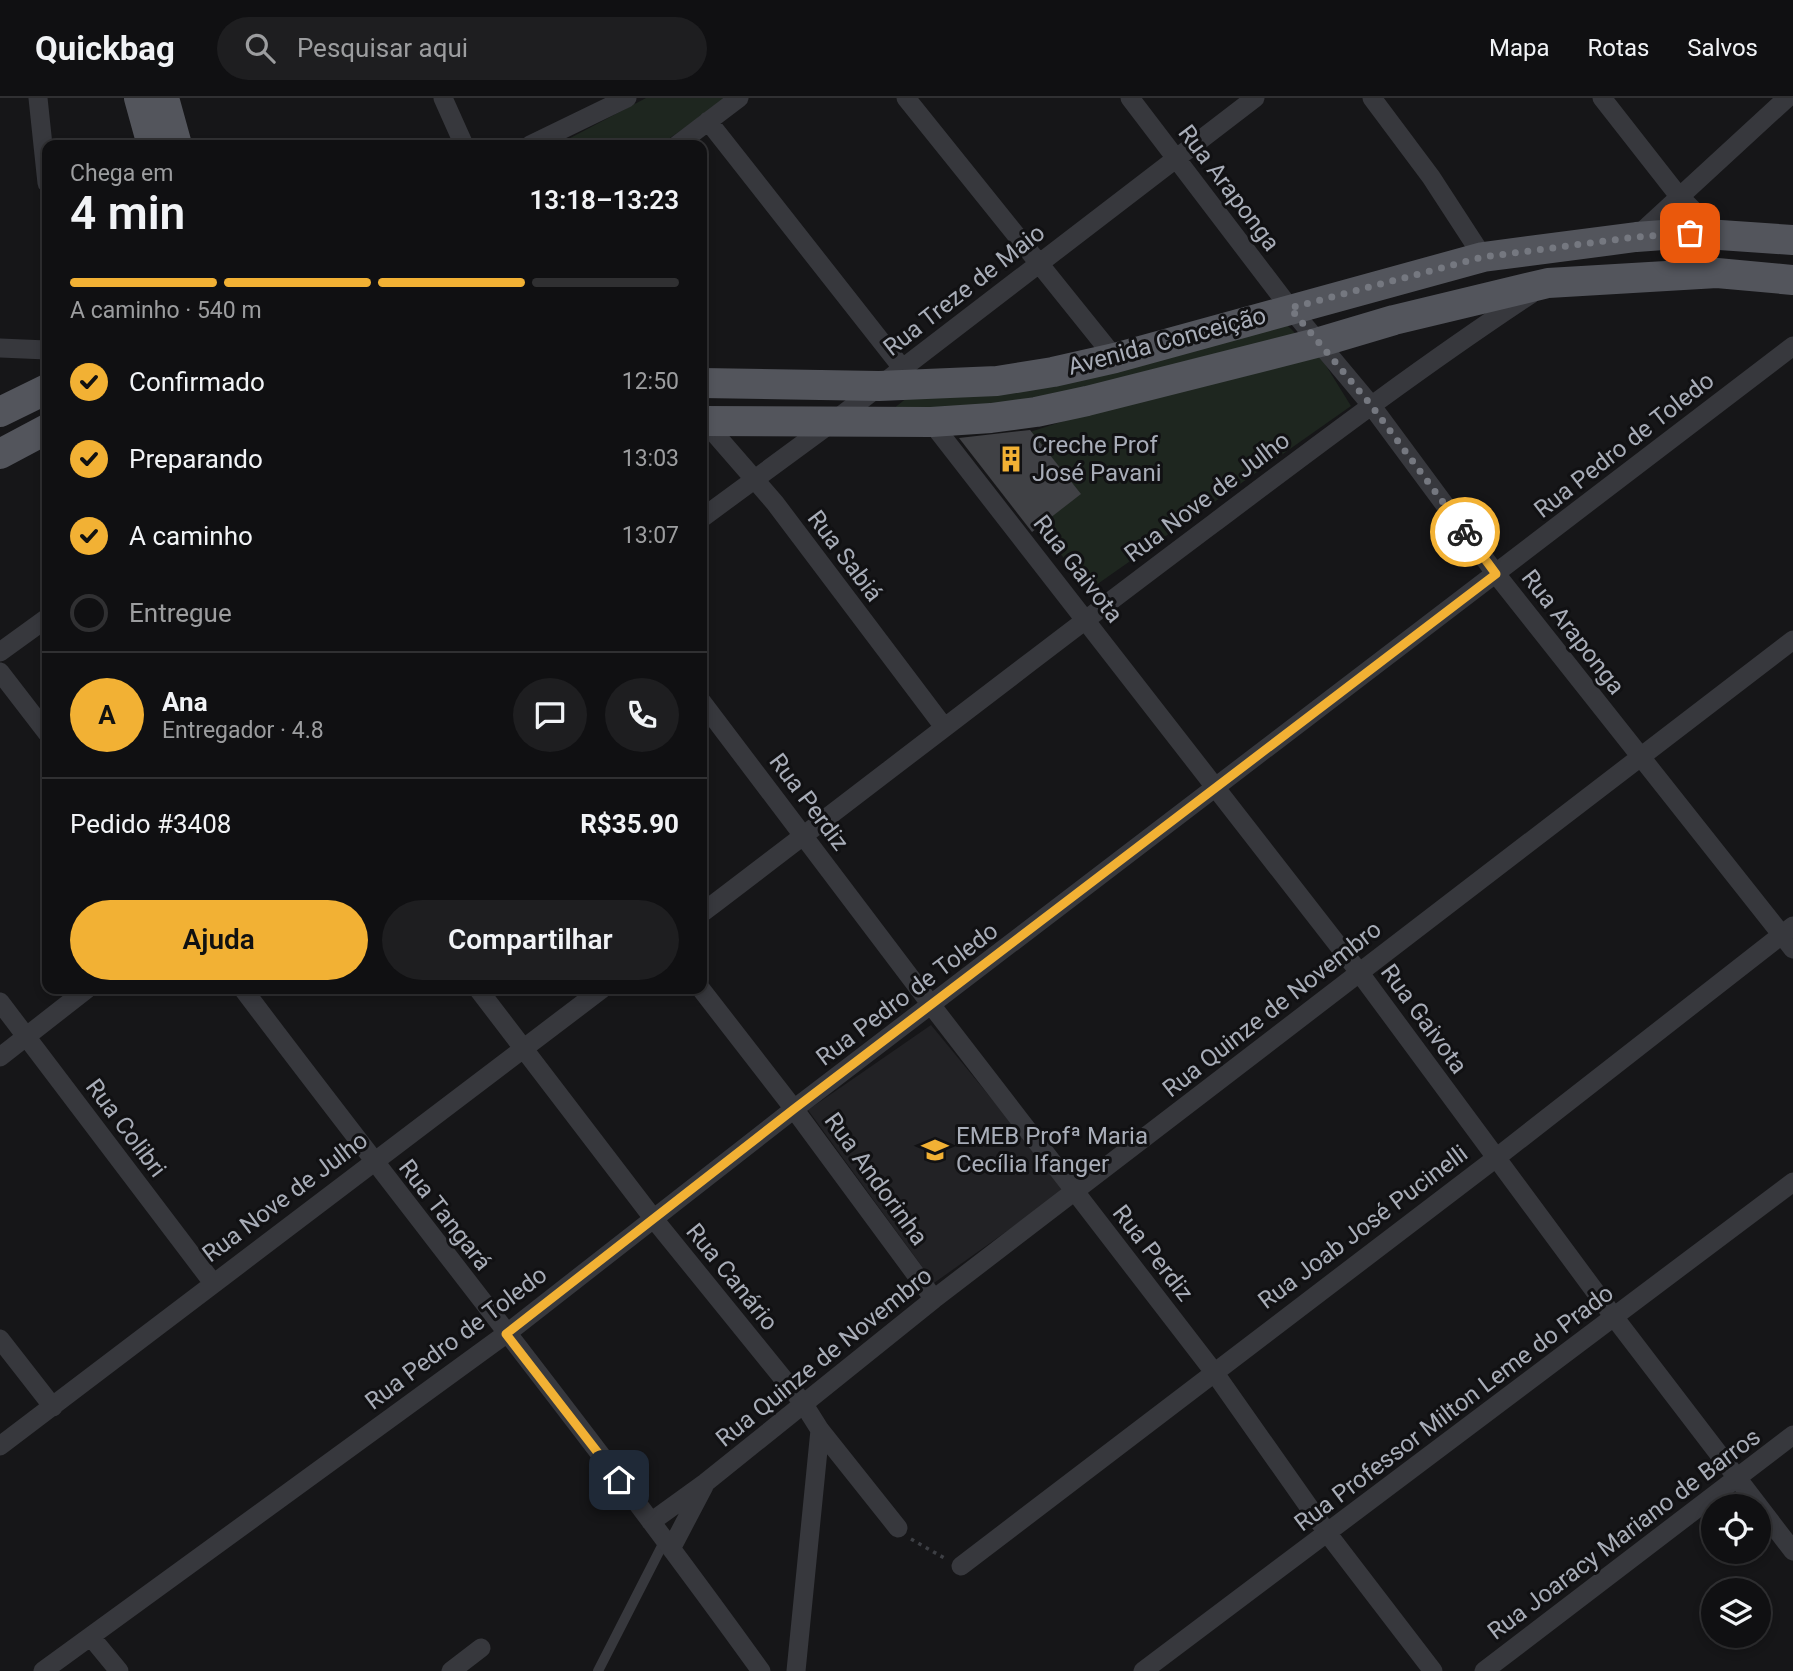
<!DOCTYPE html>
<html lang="pt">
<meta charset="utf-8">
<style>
body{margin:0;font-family:Roboto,sans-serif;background:#1e1e20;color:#f1f3f6;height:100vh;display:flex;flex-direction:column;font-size:26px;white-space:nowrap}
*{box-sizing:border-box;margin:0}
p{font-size:23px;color:#9c9d9f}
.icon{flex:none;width:38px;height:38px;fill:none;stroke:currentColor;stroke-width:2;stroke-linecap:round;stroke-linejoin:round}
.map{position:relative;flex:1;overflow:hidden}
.details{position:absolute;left:42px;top:42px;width:665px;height:854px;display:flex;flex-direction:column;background:#101012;border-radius:14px;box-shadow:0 4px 10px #0003,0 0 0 2px #303032}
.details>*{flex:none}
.buttons{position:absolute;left:1701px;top:1396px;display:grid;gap:14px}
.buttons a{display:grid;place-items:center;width:70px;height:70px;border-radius:50%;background:#101012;box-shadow:0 4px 10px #0003,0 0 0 2px #303032;font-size:35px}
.pin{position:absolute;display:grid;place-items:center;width:60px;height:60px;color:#fff;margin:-30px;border-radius:14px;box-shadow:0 4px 10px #0006}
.courier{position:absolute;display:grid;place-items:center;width:70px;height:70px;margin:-35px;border:5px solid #f2b134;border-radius:50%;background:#fff;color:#222;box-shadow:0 2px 9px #0007}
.overview em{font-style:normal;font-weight:600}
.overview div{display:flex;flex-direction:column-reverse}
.overview{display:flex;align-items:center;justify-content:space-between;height:119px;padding:0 28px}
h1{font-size:46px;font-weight:600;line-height:52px}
.bar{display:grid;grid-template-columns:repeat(4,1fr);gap:10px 7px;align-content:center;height:84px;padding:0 28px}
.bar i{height:9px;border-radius:5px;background:#303032}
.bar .current{background:#f2b134}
.bar p{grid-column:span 4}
.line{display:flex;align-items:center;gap:18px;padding:0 28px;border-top:2px solid #303032}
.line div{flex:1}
.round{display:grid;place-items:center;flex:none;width:74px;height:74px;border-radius:37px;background:#1e1e20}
ol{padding:0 28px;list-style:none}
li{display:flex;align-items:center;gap:21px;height:77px}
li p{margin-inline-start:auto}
li .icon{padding:7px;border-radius:50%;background:#f2b134;color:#111;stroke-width:4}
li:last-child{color:#9c9d9f}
li i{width:38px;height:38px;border:4px solid #303032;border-radius:50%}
.cta{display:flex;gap:14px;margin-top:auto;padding:14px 28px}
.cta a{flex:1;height:80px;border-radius:42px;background:#f2b134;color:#111;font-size:28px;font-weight:600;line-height:80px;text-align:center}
.cta a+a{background:#1e1e20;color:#f1f3f6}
header{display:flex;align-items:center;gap:42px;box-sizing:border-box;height:98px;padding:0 35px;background:#101012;border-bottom:2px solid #303032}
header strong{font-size:33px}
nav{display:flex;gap:38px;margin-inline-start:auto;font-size:24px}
.search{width:490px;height:63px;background:#1e1e20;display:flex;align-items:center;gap:18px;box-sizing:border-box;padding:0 24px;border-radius:38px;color:#9c9d9f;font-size:26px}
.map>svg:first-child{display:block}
.built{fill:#222225}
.green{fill:#1e261f}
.building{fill:#404145}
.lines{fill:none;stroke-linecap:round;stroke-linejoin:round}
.path{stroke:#3d3f44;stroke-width:3.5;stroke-dasharray:3.5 5;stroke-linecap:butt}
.lane{stroke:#37383d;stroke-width:10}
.street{stroke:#37383d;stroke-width:19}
.primary{stroke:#53555c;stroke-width:30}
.done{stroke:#757880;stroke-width:7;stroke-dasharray:0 12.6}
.route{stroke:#f2b134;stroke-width:9}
.labels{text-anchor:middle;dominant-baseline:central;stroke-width:6;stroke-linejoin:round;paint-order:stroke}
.street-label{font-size:24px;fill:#a8adb8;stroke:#111113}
.poi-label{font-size:24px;fill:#a8adb8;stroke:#111113;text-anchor:start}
</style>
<header>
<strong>Quickbag</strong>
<div class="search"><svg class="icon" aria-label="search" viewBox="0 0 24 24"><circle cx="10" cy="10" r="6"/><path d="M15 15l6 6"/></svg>Pesquisar aqui</div>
<nav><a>Mapa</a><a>Rotas</a><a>Salvos</a></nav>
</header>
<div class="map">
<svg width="1793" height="1573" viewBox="0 0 1793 1573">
<rect width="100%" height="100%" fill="#161618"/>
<path class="built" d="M931,927l135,164 -132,94 -126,-173z"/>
<path class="green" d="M646,0h81l-67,47h-103z
M1281,221l17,17 -244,67 -166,10 25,-20z
M1320,258l31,50 -262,184 -111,-141 92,-30z"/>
<path class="building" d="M1030,332l51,64 -49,38 -73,-94z"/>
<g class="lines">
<path class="path" d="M911,1441l35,20"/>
<path class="lane" d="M598,1573l67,-131"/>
<path class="street" d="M38,0l9,85
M443,0l21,47
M906,0l209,260
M1130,0l160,210 81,97 125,169 297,375
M1372,0l59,79 52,80
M1602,0l76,97 39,39
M708,23l195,248
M530,47l97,-47
M677,47l62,-47
M1636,139l151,-139
M0,250l47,2
M702,321l73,84 169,224
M931,324l428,550 255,345 179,234
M702,420l132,-97 421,-323
M0,554l47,-34
M0,574l47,61
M702,604l230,304 282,366 114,162 105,137
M702,815c171,-130 341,-262 512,-390 105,-79 208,-157 317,-229
M243,891c172,228 351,450 518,682
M478,891l175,229 150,185 17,27 78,98
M701,891l93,120 140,190
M0,904l213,281
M0,959l87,-68
M0,1241l53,68
M0,1348l602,-457
M651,1424l54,-39 229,-184 859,-659
M672,1449l32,-61
M961,1468l535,-408 297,-232
M91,1539l28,34
M43,1573l463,-337 288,-225 999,-763
M451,1573l30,-23
M796,1573l24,-241
M1143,1573l650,-489
M1484,1573l309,-236"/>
<path class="primary" d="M139,0l13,47
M164,0l13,47
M702,285l177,3 118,-5 56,-9 62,-14 368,-101 153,-20 55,-4 102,7
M0,314l47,-23
M702,323l229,1 60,-4 45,-6 51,-11 233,-59 74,-22 154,-37 169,-10 76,7
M0,356l47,-25"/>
</g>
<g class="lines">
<path class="done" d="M1465,434l-94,-127 -81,-97 193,-51 153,-20 54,-4"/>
<path class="route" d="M619,1382l-113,-146 288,-225 702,-535 -31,-42"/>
</g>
<defs>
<g id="building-bare" transform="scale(2.1)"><path d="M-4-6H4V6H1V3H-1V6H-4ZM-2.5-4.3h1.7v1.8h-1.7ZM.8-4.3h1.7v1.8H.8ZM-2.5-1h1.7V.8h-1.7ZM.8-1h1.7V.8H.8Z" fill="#f2b134" stroke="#111113" stroke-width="2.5" paint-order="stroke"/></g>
<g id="school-bare" transform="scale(2.1)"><path d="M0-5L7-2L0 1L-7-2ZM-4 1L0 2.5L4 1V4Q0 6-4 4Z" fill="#f2b134" stroke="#111113" stroke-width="2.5" paint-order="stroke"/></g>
</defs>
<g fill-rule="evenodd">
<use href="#building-bare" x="1011" y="361"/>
<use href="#school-bare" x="935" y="1052"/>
</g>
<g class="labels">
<g class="street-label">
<text transform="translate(1229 90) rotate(53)">Rua Araponga</text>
<text transform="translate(964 192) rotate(-38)">Rua Treze de Maio</text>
<text transform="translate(1167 243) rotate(-15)">Avenida Conceição</text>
<text transform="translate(1624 347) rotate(-38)">Rua Pedro de Toledo</text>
<text transform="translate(1207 399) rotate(-37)">Rua Nove de Julho</text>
<text transform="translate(845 458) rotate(53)">Rua Sabiá</text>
<text transform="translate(1078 471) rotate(52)">Rua Gaivota</text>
<text transform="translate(1573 534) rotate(52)">Rua Araponga</text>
<text transform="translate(809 704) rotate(53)">Rua Perdiz</text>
<text transform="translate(907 896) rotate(-37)">Rua Pedro de Toledo</text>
<text transform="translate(1272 911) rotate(-38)">Rua Quinze de Novembro</text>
<text transform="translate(1424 921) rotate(54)">Rua Gaivota</text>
<text transform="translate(126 1030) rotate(53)">Rua Colibri</text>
<text transform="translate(876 1081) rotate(54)">Rua Andorinha</text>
<text transform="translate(285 1099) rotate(-37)">Rua Nove de Julho</text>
<text transform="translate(445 1117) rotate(52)">Rua Tangará</text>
<text transform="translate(1363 1129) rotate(-37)">Rua Joab José Pucinelli</text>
<text transform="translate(1153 1155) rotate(52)">Rua Perdiz</text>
<text transform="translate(732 1179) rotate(51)">Rua Canário</text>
<text transform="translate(456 1240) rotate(-37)">Rua Pedro de Toledo</text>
<text transform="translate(824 1259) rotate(-39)">Rua Quinze de Novembro</text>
<text transform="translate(1454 1310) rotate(-37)">Rua Professor Milton Leme do Prado</text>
<text transform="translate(1624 1436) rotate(-37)">Rua Joaracy Mariano de Barros</text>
</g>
<g class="poi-label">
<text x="1032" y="347">Creche Prof<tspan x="1032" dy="28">José Pavani</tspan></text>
<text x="956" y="1038">EMEB Profª Maria<tspan x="956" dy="28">Cecília Ifanger</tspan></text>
</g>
</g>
</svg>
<div class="buttons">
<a><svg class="icon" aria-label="locate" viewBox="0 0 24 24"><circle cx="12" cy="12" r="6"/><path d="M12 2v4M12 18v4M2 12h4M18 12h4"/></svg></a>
<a><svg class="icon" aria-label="layers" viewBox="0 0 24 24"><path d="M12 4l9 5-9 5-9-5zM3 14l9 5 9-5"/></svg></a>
</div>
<div class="pin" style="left:1690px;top:135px;background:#ea580c"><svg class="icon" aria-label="bag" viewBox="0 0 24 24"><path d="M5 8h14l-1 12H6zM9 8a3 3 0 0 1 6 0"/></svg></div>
<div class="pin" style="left:619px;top:1382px;background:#1f2937"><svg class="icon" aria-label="home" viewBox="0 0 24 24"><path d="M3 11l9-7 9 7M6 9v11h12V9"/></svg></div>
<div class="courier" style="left:1465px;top:434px"><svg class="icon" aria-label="bike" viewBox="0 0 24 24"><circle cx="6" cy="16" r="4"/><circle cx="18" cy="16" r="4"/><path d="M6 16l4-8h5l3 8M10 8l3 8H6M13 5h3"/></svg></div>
<section class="details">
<div class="overview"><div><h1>4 min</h1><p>Chega em</p></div><em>13:18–13:23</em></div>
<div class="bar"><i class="current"></i><i class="current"></i><i class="current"></i><i></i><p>A caminho · 540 m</p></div>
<ol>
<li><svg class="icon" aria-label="check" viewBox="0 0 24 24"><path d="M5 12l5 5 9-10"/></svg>Confirmado<p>12:50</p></li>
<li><svg class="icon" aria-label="check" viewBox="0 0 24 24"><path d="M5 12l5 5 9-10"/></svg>Preparando<p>13:03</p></li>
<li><svg class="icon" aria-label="check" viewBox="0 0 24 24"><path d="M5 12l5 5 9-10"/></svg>A caminho<p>13:07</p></li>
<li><i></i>Entregue</li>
</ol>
<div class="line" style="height:126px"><b class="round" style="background:#f2b134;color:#111">A</b><div><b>Ana</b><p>Entregador · 4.8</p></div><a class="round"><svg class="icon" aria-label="chat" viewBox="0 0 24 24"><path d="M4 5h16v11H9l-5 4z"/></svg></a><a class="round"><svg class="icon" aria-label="phone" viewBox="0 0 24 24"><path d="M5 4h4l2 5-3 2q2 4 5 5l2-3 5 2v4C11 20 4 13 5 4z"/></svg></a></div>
<div class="line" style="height:91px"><div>Pedido #3408</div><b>R$35.90</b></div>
<div class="cta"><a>Ajuda</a><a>Compartilhar</a></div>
</section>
</div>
